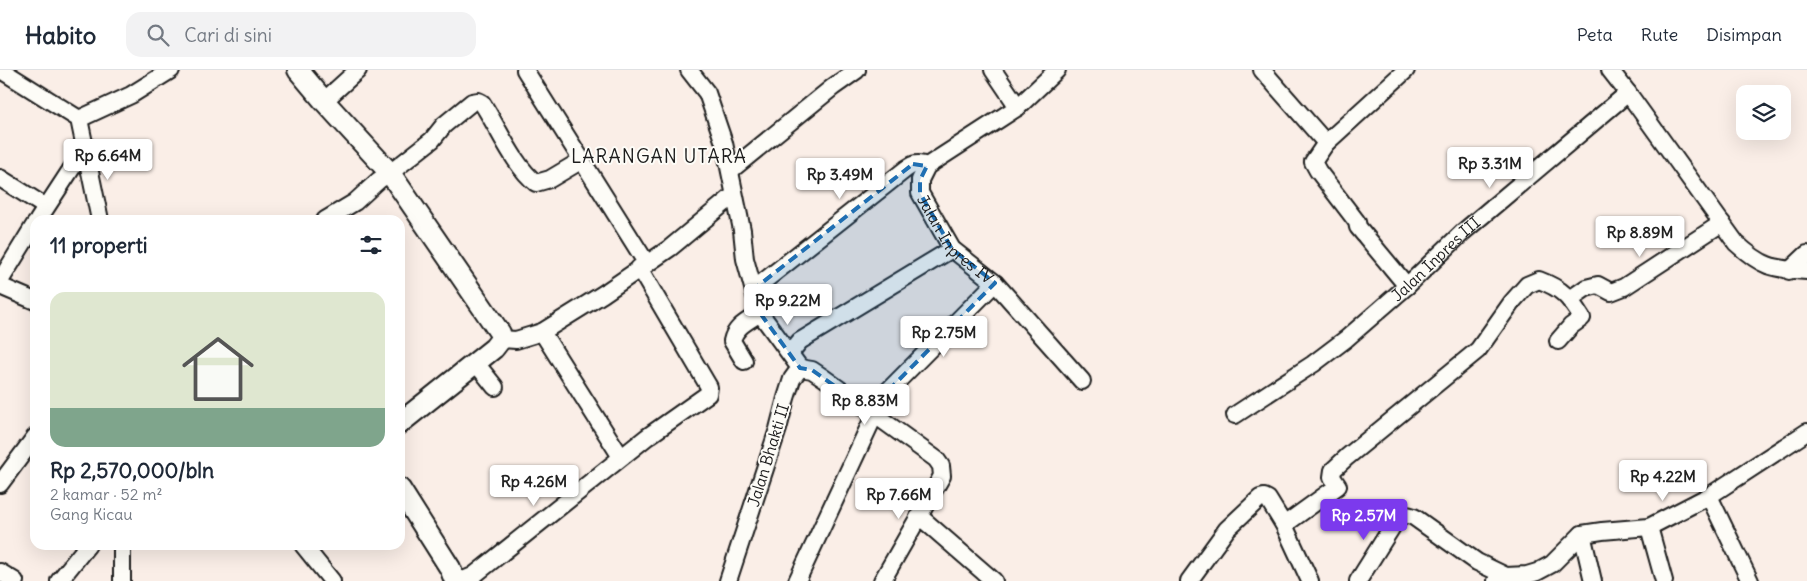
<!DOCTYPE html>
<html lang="id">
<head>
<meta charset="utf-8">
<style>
	:root { --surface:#fff; --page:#f2f2f3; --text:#1f2937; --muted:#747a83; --line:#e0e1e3; --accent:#7c3aed }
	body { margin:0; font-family:Delius,sans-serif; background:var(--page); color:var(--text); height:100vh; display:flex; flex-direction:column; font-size:19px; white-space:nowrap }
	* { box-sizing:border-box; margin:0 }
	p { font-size:16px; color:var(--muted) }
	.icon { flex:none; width:28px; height:28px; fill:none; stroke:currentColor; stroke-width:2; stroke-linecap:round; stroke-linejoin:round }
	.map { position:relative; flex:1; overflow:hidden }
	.panel { position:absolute; left:30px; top:145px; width:375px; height:335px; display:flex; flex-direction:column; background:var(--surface); border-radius:15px; box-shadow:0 5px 20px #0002 }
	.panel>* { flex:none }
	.controls { position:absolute; left:1736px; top:15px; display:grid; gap:10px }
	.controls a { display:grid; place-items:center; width:55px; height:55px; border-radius:10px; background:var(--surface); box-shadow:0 5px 20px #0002; font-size:25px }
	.price { position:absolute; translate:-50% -42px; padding:0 11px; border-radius:5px; background:#fff; color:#222; font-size:16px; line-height:32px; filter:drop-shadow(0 1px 2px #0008) }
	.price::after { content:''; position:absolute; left:50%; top:30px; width:15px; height:11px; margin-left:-8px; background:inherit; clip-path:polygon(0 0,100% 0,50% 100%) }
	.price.selected { background:var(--accent); color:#fff }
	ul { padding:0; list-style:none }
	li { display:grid; align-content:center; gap:10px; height:265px; padding:0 20px }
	li span { display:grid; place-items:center; height:155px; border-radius:15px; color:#555 }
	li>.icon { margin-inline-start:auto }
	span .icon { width:90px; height:90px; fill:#fffc; stroke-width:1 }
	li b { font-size:21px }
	h2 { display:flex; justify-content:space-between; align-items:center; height:60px; padding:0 20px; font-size:21px }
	header { display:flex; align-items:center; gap:30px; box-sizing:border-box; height:70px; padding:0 25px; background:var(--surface); border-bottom:1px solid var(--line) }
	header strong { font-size:24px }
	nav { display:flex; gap:28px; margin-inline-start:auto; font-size:18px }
	.search { width:350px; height:45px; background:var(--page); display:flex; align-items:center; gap:12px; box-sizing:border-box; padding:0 18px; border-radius:15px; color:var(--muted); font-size:19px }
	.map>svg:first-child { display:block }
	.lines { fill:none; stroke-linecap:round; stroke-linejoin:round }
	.minor-casing { stroke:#1c1c1c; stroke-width:20 }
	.tertiary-casing { stroke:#1c1c1c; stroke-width:24 }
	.minor { stroke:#fdfcf7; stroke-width:16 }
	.tertiary { stroke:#fdfcf7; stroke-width:20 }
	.marked { fill:#1f6fb2; fill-opacity:0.2; stroke:#1f6fb2; stroke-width:4; stroke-dasharray:10 6; stroke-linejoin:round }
	.labels { text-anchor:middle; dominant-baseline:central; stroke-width:4; stroke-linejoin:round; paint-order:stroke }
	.street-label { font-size:16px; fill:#1c1c1c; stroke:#fdfcf7 }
	.quarter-label { font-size:19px; letter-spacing:1px; fill:#1c1c1c; stroke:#fdfcf7 }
</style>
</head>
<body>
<header>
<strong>Habito</strong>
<div class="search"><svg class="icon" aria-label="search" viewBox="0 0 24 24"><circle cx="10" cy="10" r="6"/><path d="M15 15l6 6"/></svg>Cari di sini</div>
<nav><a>Peta</a><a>Rute</a><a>Disimpan</a></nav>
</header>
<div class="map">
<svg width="1807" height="511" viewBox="0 0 1807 511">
	<rect width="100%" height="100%" fill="#faeee7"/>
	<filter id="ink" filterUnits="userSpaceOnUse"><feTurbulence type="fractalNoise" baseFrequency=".02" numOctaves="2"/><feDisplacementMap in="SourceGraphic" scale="10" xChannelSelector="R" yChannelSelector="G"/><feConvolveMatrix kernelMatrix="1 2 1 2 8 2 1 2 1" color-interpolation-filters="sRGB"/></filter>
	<g filter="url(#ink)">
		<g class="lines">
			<defs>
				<g id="minor">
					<path d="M 1,0 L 79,49 L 100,150"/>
					<path d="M 525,0 L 647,194"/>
					<path d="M 689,0 L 707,23 L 724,73 L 742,160 L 745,189 L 760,243 L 800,298 L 792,309 L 786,328 L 778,359 L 728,511"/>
					<path d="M 993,0 L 1018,37"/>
					<path id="s1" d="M 1057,0 L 1018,37 L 927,96 L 920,110 L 920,123 L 952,179 L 995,213 L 1082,311"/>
					<path d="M 1262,0 L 1326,73"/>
					<path d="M 1406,0 L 1326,73 L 1313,92 L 1318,101 L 1357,152 L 1358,157 L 1407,216"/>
					<path d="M 1610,0 L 1628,23 L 1736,173 C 1762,197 1772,199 1807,201"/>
					<path d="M 324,31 L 358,0"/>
					<path d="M 79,49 L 131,25 L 171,0"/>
					<path d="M 731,100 L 833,17 L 857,0"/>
					<path d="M 0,108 L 46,137"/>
					<path d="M 38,150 L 85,78"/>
					<path d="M 325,150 L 355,132 L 379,110 L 390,103 L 432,70 L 444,55 L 472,32 L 478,31 L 482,33 C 498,57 514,96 536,113 L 550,109 L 582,90"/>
					<path d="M 1789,201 L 1807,184"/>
					<path d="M 0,211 L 35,154"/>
					<path d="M 0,216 L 35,231"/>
					<path d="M 754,219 L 906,99 C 913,94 918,92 927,96"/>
					<path d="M 1570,229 L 1586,218 L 1598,215 L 1611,222 L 1624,217 L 1722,153"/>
					<path d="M 542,262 L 621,387"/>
					<path d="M 501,269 L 516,270 L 542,262 L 603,224 L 670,178 L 734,125"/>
					<path d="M 790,283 L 800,271 L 952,179"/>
					<path d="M 744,291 L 732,271 C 735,256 749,251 760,243"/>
					<path d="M 475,292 L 495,317"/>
					<path d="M 800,298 L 812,300 L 824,308 L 936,389 L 941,396 L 942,406 L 882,511"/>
					<path d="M 869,340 L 995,213"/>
					<path id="s2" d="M 1235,345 L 1313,294 L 1346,269 L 1407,216 L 1463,162 L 1628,23"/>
					<path d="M 0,414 L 35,367"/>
					<path d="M 1709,426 L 1750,511"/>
					<path d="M 919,446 L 994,511"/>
					<path d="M 1284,455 L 1338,416 L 1332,407 L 1333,400 L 1347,387 L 1478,280 L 1512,232 L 1527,215 L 1539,210 C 1563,219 1569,227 1582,248 L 1571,256 L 1558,271"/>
					<path d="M 1649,457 L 1664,511"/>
					<path d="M 1582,464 L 1593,511"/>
					<path d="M 303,475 L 332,511"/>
					<path d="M 0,502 L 15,511"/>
					<path d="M 59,511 L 88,475"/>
					<path d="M 122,511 L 122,475"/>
					<path d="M 461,511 L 473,506 L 647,367 L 708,324 L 709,317 L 639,198"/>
					<path d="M 797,511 L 875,344"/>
					<path d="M 1189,511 L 1227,459 L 1260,428 L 1264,427 L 1268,429 L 1284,455 L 1310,511"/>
					<path d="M 1358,511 L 1397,449 C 1403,444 1407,444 1414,447 L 1477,492 L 1506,506"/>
					<path d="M 1496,511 L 1506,506 L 1527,505 L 1537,502 L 1552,494 L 1582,464 L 1602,461 L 1649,457 L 1709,426 L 1807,362"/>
				</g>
				<path id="tertiary" d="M 298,0 L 324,31 L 390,103 L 500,263 L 501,269 L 494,278 L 400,353
					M 400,419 L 450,498 L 455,511"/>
			</defs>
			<!-- minor casing -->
			<use href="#minor" class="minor-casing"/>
			<!-- tertiary casing -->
			<use href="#tertiary" class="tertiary-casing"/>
			<!-- minor -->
			<use href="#minor" class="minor"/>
			<!-- tertiary -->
			<use href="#tertiary" class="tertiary"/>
		</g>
	</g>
	<!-- marked area -->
	<path class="marked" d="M 913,94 L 927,96 L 920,110 L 920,123 L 952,179 L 995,213 L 869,340 L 812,300 L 800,298 L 760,243 L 754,219 Z"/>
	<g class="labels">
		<!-- street labels -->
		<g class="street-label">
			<text stroke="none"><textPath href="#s1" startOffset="250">Jalan Inpres IV</textPath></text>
			<text stroke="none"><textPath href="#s2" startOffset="255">Jalan Inpres III</textPath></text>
			<text transform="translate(768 385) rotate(-73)">Jalan Bhakti II</text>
		</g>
		<!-- quarter labels -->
		<g class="quarter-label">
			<text x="659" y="86">LARANGAN UTARA</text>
		</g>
	</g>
</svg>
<div class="controls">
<a><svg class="icon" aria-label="layers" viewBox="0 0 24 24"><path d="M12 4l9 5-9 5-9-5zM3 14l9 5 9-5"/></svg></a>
</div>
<b class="price" style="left:108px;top:111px">Rp 6.64M</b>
<b class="price" style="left:1490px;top:119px">Rp 3.31M</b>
<b class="price" style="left:840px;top:130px">Rp 3.49M</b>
<b class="price" style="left:1640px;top:188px">Rp 8.89M</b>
<b class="price" style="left:788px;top:256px">Rp 9.22M</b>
<b class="price" style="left:944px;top:288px">Rp 2.75M</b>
<b class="price" style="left:865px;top:356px">Rp 8.83M</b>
<b class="price" style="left:1663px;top:432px">Rp 4.22M</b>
<b class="price" style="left:534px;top:437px">Rp 4.26M</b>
<b class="price" style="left:899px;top:450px">Rp 7.66M</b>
<b class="price selected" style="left:1364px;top:471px">Rp 2.57M</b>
<section class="panel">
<h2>11 properti<svg class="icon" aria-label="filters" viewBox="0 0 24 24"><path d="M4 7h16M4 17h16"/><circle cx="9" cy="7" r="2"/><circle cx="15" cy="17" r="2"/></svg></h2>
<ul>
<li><span style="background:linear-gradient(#dfe7d0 75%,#7fa58c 0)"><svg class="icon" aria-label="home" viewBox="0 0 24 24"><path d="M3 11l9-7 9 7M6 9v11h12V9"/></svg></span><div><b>Rp 2,570,000/bln</b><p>2 kamar · 52 m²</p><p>Gang Kicau</p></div></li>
</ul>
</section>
</div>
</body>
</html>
